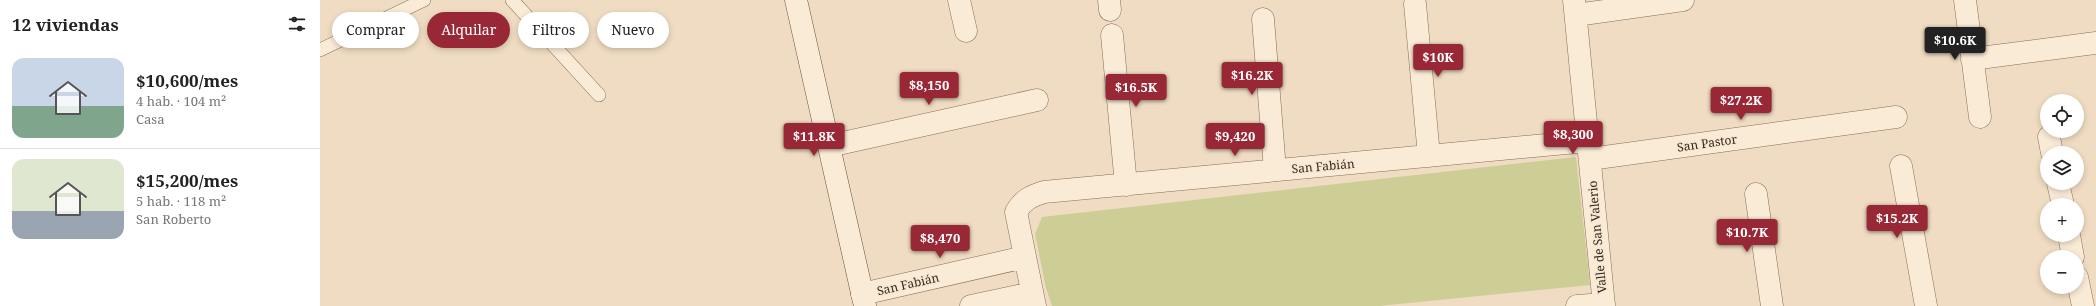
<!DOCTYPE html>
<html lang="es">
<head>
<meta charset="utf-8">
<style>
	:root { --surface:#fff; --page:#f2f2f2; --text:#222; --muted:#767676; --line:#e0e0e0; --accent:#992836 }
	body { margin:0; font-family:"Noto Serif",serif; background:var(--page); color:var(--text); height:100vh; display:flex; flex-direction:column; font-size:15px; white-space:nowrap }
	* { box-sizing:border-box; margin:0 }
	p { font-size:13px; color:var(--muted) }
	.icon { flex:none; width:22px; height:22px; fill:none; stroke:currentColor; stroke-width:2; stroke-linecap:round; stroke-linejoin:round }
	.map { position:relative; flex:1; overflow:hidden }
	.panel { display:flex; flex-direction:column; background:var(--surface); width:320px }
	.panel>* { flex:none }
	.banner { position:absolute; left:12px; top:12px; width:380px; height:36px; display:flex; gap:8px }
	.controls { position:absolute; left:1720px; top:94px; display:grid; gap:8px }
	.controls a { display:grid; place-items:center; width:44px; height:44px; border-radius:50%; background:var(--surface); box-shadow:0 2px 6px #0003; font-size:20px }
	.price { position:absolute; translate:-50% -34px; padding:0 9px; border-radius:4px; background:var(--accent); color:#fff; font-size:13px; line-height:26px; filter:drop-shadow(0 1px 2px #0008) }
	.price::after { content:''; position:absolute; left:50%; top:24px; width:12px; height:9px; margin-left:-6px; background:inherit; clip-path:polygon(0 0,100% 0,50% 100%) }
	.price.selected { background:#222; color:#fff }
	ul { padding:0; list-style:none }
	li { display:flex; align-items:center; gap:12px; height:100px; padding:0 12px }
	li+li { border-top:1px solid var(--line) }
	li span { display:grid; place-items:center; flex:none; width:112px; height:80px; border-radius:12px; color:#555 }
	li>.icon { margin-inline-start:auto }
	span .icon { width:48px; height:48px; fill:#fffc; stroke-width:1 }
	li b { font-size:17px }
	h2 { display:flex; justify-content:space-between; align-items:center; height:48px; padding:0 12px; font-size:17px }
	.tag { padding:0 14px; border-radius:18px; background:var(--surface); box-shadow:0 2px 6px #0003; font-size:14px; line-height:36px }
	.tag.selected { background:var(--accent); color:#fff }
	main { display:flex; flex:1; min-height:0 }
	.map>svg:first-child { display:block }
	.green { fill:#cdcd96 }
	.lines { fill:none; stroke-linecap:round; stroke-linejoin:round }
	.lane-casing { stroke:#896d59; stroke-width:14 }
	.street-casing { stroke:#896d59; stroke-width:23 }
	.secondary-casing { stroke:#6b4e3c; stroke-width:23 }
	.lane { stroke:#f9ebd6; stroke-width:13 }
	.street { stroke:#f9ebd6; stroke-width:22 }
	.secondary { stroke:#f9ebd6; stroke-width:22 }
	.labels { text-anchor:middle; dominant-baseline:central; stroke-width:3; stroke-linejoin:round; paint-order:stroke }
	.street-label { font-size:12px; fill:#39271d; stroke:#f6e7d2 }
</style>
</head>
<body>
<main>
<section class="panel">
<h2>12 viviendas<svg class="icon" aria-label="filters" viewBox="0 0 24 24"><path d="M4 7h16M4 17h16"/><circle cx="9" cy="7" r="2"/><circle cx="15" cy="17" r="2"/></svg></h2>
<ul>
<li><span style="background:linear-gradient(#c9d6e8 60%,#7fa58c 0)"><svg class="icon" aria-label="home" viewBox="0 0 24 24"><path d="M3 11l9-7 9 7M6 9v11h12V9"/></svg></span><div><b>$10,600/mes</b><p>4 hab. · 104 m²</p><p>Casa</p></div></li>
<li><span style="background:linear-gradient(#dfe7d0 65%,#9aa5b1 0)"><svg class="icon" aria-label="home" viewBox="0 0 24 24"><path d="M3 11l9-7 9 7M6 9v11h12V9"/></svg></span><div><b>$15,200/mes</b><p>5 hab. · 118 m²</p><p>San Roberto</p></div></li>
</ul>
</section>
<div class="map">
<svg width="1776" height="306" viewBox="0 0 1776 306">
	<rect width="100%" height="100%" fill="#efdcc2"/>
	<!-- green -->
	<path class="green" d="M 1256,157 L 1270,285 L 1059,306 L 732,306 L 726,288 L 715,234 L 722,217 Z"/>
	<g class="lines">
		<defs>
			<path id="lane" d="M 192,0 L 279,95
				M 0,50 L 104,0"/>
			<path id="street" d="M 639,0 L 646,31
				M 789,0 L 790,10
				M 1254,0 L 1284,306
				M 1645,0 L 1660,117
				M 1095,4 L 1109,156
				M 1256,15 L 1363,0
				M 943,19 L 955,170
				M 792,35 L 806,185
				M 1652,59 L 1776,43
				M 1729,137 L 1732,153
				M 509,146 L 717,100
				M 1270,159 L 1576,117
				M 1581,166 L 1606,306
				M 1738,183 L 1743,205
				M 1436,194 L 1452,306
				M 1749,235 L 1753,257
				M 1757,277 L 1763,306
				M 542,294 L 705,257
				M 651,306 L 712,293
				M 715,306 L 696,212 C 703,200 711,196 724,192 L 1268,141
				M 1257,306 L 1284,304"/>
			<path id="secondary" d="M 476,0 L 545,306"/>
		</defs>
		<!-- lane casing -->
		<use href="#lane" class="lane-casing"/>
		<!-- street casing -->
		<use href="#street" class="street-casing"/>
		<!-- secondary casing -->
		<use href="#secondary" class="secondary-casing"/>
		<!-- lane -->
		<use href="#lane" class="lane"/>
		<!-- street -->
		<use href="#street" class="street"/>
		<!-- secondary -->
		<use href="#secondary" class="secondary"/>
	</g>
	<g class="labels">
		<!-- street labels -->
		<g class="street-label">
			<text transform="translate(1387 143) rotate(-8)">San Pastor</text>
			<text transform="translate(1003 166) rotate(-5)">San Fabián</text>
			<text transform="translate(1277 237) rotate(-95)">Valle de San Valerio</text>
			<text transform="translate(588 284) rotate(-13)">San Fabián</text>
		</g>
	</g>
</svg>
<div class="controls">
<a><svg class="icon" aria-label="locate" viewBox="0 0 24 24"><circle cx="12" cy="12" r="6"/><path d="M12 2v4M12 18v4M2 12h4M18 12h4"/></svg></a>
<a><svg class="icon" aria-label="layers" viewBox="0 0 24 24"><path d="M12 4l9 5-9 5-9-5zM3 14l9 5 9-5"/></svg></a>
<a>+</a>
<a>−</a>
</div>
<b class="price selected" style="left:1635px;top:61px">$10.6K</b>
<b class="price" style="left:1118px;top:78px">$10K</b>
<b class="price" style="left:932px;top:96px">$16.2K</b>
<b class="price" style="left:609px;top:106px">$8,150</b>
<b class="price" style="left:816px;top:108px">$16.5K</b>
<b class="price" style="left:1421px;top:121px">$27.2K</b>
<b class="price" style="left:1253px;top:155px">$8,300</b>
<b class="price" style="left:494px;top:157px">$11.8K</b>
<b class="price" style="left:915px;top:157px">$9,420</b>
<b class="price" style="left:1577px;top:239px">$15.2K</b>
<b class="price" style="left:1427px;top:253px">$10.7K</b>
<b class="price" style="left:620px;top:259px">$8,470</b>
<div class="banner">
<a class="tag">Comprar</a>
<a class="tag selected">Alquilar</a>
<a class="tag">Filtros</a>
<a class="tag">Nuevo</a>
</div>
</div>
</main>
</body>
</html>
